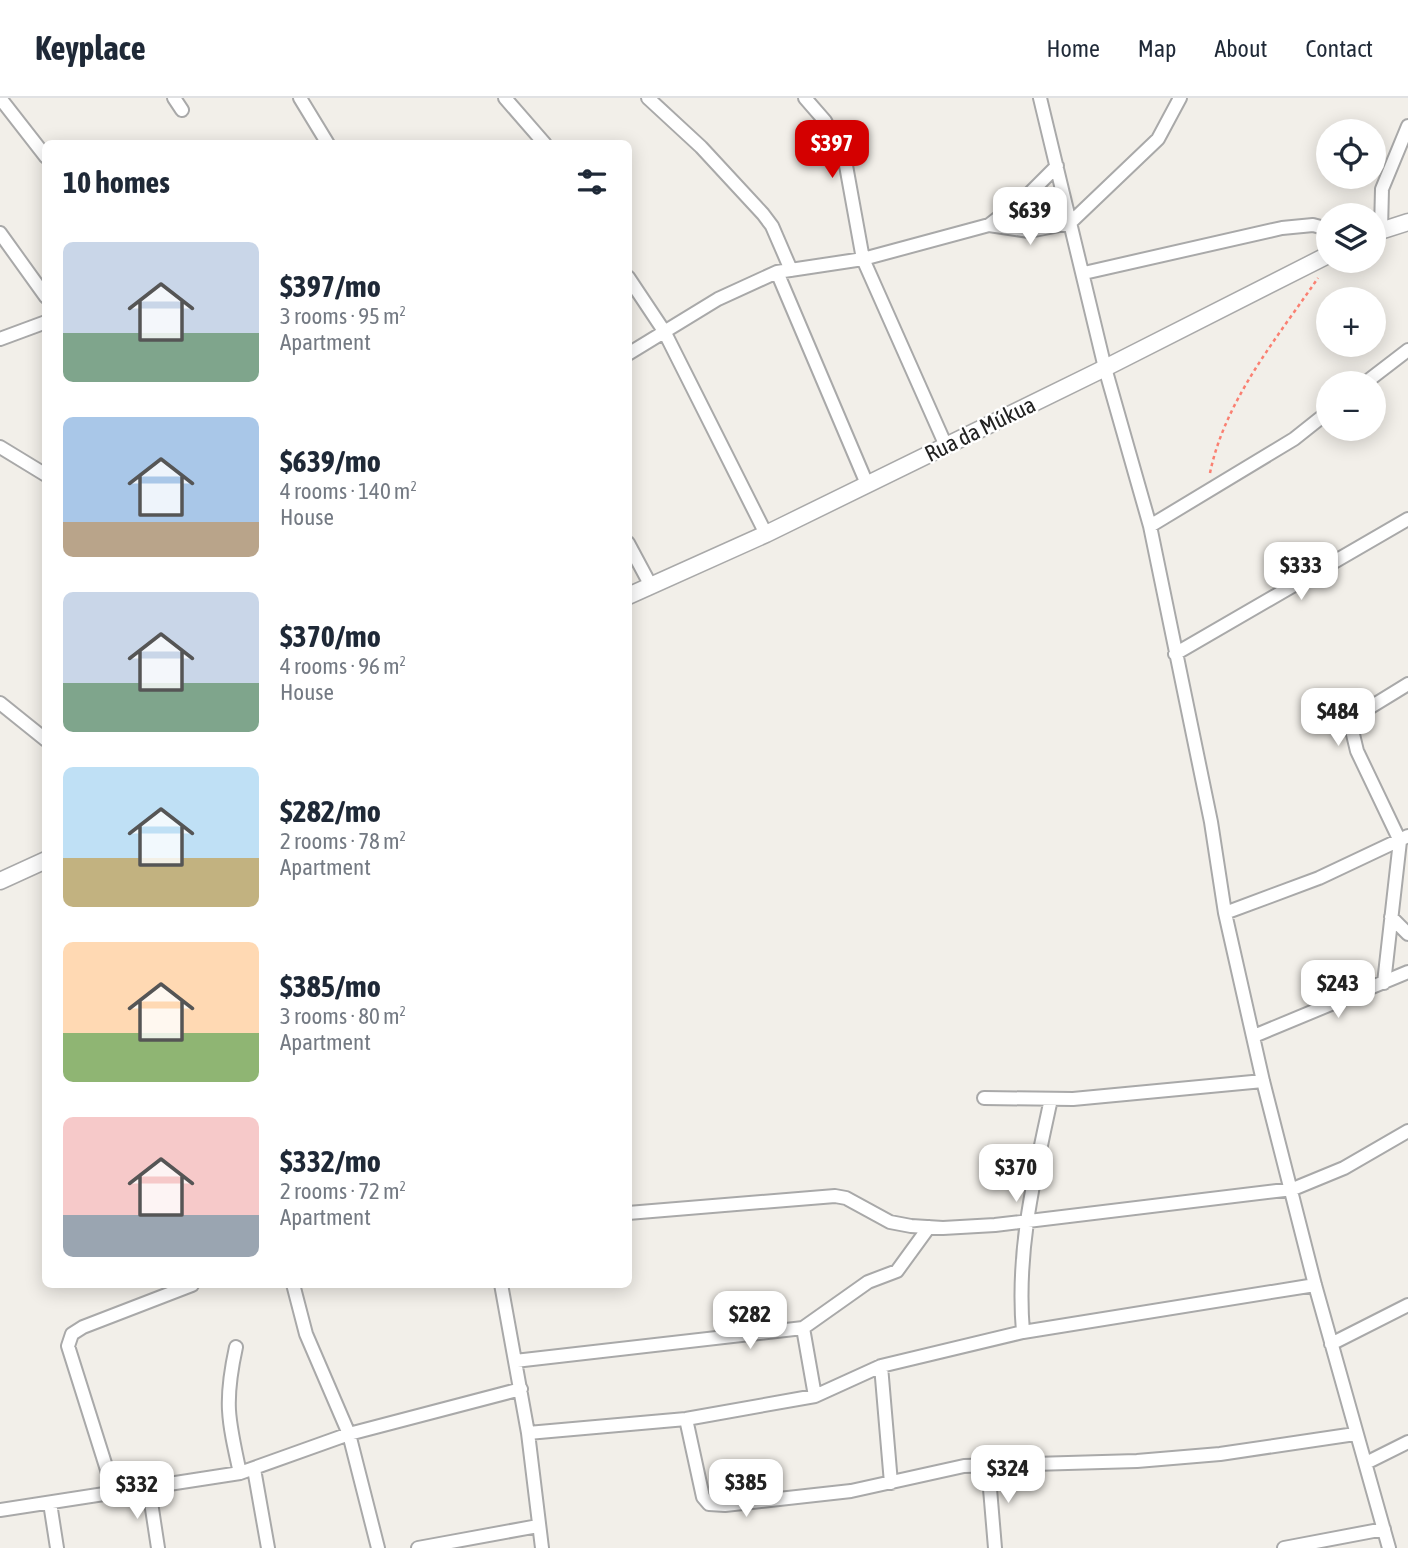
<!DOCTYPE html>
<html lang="en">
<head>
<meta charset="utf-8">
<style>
	:root { --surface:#fff; --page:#f6f6f7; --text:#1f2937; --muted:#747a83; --line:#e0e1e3; --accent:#d40000 }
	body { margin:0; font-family:"Asap Condensed",sans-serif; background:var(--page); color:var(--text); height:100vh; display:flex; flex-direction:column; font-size:26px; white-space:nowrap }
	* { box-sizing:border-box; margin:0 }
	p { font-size:23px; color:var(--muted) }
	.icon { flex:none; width:38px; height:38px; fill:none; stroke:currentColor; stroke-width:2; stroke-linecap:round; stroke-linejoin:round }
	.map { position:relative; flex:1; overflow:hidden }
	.sheet { position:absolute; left:42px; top:42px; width:590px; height:1148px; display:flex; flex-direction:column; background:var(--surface); border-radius:10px; box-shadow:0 4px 18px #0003 }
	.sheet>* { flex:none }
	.fabs { position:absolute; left:1316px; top:21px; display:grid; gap:14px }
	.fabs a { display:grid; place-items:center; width:70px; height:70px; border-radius:50%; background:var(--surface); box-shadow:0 4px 18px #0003; font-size:35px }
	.price { position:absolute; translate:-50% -60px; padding:0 16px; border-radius:14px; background:#fff; color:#222; font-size:23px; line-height:46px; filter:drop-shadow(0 2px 4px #0008) }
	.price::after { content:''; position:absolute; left:50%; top:42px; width:21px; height:16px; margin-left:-10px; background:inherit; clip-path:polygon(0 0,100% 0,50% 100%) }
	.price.on { background:var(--accent); color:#fff }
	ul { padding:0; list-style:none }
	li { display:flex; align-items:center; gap:21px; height:175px; padding:0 21px }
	li span { display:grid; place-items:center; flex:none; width:196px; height:140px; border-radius:10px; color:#555 }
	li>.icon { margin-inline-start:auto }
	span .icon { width:84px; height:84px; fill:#fffc; stroke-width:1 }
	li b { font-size:30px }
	h2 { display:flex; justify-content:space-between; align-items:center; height:84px; padding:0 21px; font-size:30px }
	header { display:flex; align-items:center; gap:42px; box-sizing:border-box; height:98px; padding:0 35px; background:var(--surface); border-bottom:2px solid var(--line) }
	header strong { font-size:33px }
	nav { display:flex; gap:38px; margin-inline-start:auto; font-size:24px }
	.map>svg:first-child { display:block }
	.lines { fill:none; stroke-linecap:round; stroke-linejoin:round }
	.minor-casing { stroke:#a9a9a9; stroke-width:16 }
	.tertiary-casing { stroke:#a9a9a9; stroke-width:19 }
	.path { stroke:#fa8072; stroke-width:2.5; stroke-dasharray:3.5 3.5; stroke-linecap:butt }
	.minor { stroke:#fff; stroke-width:12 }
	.tertiary { stroke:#fff; stroke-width:16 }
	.labels { text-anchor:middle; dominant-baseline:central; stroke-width:5; stroke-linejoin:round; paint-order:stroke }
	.street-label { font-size:23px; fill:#222; stroke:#fff }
</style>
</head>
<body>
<header>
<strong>Keyplace</strong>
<nav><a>Home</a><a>Map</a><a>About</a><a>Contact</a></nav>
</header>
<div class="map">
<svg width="1408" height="1450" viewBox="0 0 1408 1450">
	<rect width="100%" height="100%" fill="#f2efe9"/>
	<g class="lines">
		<defs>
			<path id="minor" d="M 0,0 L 46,59
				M 174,0 L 182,12
				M 300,0 L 328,46
				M 505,0 L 545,46
				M 648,0 L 701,49 L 763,116 L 772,128 L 791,172
				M 805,0 L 825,23 L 845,62 L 863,161 L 946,348
				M 1040,0 L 1105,270 L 1150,428 L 1211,724 L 1225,815 L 1263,983 L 1315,1187 L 1389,1450
				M 989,127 L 1028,97 L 1057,68
				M 1381,132 L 1382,91 L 1408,28
				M 0,135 L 46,199
				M 777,174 L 867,386
				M 1084,175 L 1282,130 L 1313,127 L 1328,131
				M 628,179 L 664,233 L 766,436
				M 0,241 L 46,224
				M 628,256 L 718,201 L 777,174 L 863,161 L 989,127 L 1029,133 L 1070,125 L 1158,41 L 1180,0
				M 1365,285 L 1408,252
				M 0,349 L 46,377
				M 1150,428 L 1294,341 L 1328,314
				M 628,445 L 651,488
				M 1175,556 L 1408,421
				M 0,605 L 46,642
				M 1225,815 L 1319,780 L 1408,738
				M 1391,819 L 1408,836
				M 1384,885 L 1400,743 L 1357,653 L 1351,628 L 1369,610 L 1408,586
				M 1254,938 L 1408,874
				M 984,1000 L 1073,1001 L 1263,983
				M 628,1115 L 835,1098 L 846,1100 L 890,1124 L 911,1128 L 943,1130 L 995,1127 L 1293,1091 L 1344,1070 L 1408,1033
				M 293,1186 L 306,1236 L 349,1336 L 378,1450
				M 501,1186 L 528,1335 L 542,1450
				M 803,1230 L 815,1298
				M 1023,1234 C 1016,1154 1034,1079 1051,1001
				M 1331,1246 L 1408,1207
				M 236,1249 C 224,1304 228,1321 240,1375
				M 515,1263 L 803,1230 L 868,1184 L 897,1173 L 929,1129
				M 881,1268 L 891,1385
				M 686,1321 L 703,1399 L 709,1406 L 725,1407 L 851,1393 L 964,1368 L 1137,1363 L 1220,1356 L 1355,1336
				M 528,1335 L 686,1321 L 815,1298 L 881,1268 L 1023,1234 L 1315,1187
				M 1366,1365 L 1408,1344
				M 988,1367 L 995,1450
				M 254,1371 L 268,1450
				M 149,1391 L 158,1450
				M 114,1394 L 68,1248 L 72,1236 L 83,1229 L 192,1187
				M 50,1405 L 57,1450
				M 0,1412 L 240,1375 L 349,1336 L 521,1291
				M 418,1450 L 538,1428
				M 1284,1450 L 1384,1431"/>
			<path id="tertiary" d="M 1374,135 L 1408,124
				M 628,498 L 766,436 L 1105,270 L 1328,157
				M 0,783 L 46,762"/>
		</defs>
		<!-- minor casing -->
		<use href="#minor" class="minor-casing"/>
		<!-- tertiary casing -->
		<use href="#tertiary" class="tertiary-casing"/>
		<!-- path -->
		<path class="path" d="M 1210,375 C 1225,302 1277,240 1318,180"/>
		<!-- minor -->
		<use href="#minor" class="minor"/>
		<!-- tertiary -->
		<use href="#tertiary" class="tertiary"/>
	</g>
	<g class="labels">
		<!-- street labels -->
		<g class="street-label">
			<text transform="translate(980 331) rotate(-26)">Rua da Múkua</text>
		</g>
	</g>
</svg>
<div class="fabs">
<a><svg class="icon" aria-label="locate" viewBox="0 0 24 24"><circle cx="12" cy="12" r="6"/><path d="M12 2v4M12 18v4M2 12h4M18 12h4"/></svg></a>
<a><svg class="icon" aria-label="layers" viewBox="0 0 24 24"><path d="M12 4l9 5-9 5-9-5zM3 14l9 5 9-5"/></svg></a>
<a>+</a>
<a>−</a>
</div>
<b class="price on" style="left:832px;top:82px">$397</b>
<b class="price" style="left:1030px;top:149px">$639</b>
<b class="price" style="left:1301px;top:504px">$333</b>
<b class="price" style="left:1338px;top:650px">$484</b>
<b class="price" style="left:1338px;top:922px">$243</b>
<b class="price" style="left:1016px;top:1106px">$370</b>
<b class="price" style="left:750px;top:1253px">$282</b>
<b class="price" style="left:1008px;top:1407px">$324</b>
<b class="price" style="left:746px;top:1421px">$385</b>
<b class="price" style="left:137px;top:1423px">$332</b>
<section class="sheet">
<h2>10 homes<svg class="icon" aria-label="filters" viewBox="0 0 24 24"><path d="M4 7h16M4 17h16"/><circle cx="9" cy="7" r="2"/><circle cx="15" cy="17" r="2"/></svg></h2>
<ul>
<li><span style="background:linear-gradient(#c9d6e8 65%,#7fa58c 0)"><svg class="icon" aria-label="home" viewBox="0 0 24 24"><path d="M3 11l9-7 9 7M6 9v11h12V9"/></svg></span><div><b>$397/mo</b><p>3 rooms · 95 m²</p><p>Apartment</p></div></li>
<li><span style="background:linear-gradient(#a9c7e8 75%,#b9a48a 0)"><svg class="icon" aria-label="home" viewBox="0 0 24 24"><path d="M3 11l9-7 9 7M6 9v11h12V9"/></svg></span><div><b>$639/mo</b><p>4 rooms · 140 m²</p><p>House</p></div></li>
<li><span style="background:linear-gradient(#c9d6e8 65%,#7fa58c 0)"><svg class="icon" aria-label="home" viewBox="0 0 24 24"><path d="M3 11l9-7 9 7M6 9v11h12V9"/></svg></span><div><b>$370/mo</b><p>4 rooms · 96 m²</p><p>House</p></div></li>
<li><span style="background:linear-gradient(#bfe0f5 65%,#c2b280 0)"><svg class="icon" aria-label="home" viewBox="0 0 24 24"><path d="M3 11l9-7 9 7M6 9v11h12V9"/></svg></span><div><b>$282/mo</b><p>2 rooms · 78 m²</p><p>Apartment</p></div></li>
<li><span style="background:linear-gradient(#ffd9b3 65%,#8fb573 0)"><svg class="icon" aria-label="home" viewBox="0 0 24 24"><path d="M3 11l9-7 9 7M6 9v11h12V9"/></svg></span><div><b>$385/mo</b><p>3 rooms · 80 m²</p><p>Apartment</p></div></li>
<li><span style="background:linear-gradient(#f6c9c9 70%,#9aa5b1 0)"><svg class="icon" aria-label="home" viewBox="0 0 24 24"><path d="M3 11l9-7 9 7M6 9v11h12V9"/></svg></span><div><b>$332/mo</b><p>2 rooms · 72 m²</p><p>Apartment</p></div></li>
</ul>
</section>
</div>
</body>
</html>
